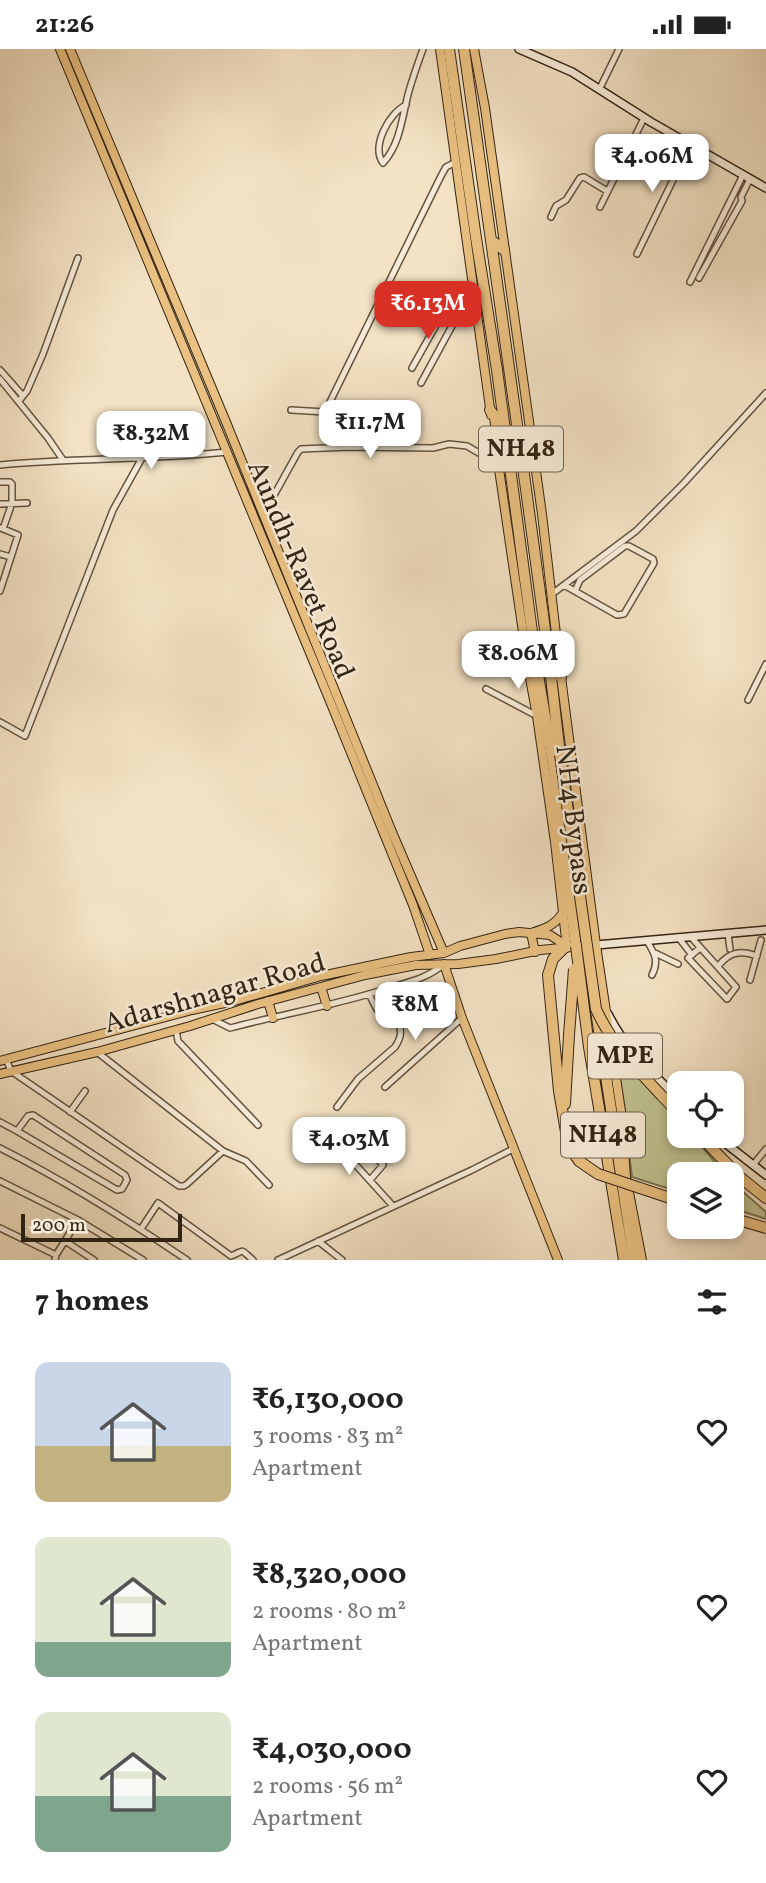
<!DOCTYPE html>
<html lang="en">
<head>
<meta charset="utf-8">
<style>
	:root { --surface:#fff; --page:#f6f6f6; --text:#222; --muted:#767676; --accent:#d93025 }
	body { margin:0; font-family:Vollkorn,serif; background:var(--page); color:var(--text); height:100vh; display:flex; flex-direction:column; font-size:26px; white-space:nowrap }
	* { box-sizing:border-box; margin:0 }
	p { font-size:23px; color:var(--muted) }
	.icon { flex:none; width:38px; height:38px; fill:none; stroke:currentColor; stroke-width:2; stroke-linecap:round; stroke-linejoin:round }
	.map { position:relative; height:1211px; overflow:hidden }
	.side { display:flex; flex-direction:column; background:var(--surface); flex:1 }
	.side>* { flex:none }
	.fabs { position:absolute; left:667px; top:1022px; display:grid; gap:14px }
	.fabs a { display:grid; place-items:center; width:77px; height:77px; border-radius:14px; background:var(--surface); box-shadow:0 4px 10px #0003; font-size:35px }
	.scale { position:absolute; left:21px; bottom:18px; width:161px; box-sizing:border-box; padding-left:7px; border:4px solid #332414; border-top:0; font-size:19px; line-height:24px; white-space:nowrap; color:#332414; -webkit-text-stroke:5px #f7ecd9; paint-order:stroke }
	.price { position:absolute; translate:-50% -60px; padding:0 16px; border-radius:14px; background:#fff; color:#222; font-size:23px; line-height:46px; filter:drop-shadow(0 2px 4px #0008) }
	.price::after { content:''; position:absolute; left:50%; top:42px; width:21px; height:16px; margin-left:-10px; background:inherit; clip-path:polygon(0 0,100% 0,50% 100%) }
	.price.current { background:var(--accent); color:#fff }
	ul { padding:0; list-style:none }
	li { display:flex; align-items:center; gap:21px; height:175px; padding:0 35px }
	li span { display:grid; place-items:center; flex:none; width:196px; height:140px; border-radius:14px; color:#555 }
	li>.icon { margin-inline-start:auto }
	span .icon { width:84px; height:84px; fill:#fffc; stroke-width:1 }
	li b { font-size:30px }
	h2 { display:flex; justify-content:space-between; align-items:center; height:84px; padding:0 35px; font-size:30px }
	.status { display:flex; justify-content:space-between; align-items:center; height:49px; padding:0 35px; background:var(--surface); direction:ltr }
	.status svg { height:19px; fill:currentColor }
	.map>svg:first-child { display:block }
	.green { fill:#c0c291; stroke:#7a7352; stroke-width:2 }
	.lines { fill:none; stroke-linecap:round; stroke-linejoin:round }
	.street-casing { stroke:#635440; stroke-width:8 }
	.secondary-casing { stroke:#332414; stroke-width:10 }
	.primary-casing { stroke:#332414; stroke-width:10 }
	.highway-casing { stroke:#332414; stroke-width:12 }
	.street { stroke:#f7ecd9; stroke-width:5 }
	.secondary { stroke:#f7ecd9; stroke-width:7 }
	.primary { stroke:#eac182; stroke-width:8 }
	.highway { stroke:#eac182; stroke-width:10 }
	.highway-bridge-casing { stroke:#332414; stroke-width:12; stroke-linecap:butt }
	.highway-bridge { stroke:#eac182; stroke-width:10 }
	.labels { text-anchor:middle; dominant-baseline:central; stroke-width:5; stroke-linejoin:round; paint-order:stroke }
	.shield { fill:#f7ecd9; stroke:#6e604f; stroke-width:2 }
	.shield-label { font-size:26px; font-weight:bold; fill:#332414 }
	.street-label { font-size:28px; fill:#332414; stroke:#f7ecd9 }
</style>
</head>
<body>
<div class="status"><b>21:26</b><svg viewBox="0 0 49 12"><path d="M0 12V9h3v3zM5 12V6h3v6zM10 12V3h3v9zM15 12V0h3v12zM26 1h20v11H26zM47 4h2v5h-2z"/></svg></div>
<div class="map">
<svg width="766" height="1211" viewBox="0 0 766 1211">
	<rect width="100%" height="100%" fill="#f3e2c4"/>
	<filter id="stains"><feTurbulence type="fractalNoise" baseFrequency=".00286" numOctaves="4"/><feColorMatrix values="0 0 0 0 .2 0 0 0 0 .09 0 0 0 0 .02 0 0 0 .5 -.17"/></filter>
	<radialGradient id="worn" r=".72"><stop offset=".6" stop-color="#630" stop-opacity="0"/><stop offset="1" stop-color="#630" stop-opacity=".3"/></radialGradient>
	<!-- green -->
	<path class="green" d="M 617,1006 L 679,1071 L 679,1087 L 693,1087 L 725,1125 L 679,1125 L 679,1143 L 632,1128 Z
		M 732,1133 L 766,1163 L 766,1170 L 732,1159 Z"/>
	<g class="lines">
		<defs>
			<path id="street" d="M 600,39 L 619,0
				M 406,56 C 389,64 371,97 383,114 C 401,94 402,67 409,42 C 413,28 418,14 423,0
				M 600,158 L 644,69
				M 551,168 L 556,157 L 566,151 L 580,129 L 584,128 L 607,142
				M 637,205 L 690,96
				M 699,229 L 742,152 L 741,148 L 750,130
				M 690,233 L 743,126
				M 412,319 L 445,260 L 459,264 L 476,265
				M 0,321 L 23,347
				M 0,330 L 48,389 L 63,411
				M 421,334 L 459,264
				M 19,352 L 27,342 L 43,305 L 78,209
				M 291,361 L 325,363 L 441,127 L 446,118 L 456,113
				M 0,416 C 75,409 151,411 227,403
				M 0,433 L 10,433 L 12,435 L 12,454 L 3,480
				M 0,455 L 27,454
				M 263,466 L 298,403 L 301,400 L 349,398 L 433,399 L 449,395 L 467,397 L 484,407 L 497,408
				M 1,479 L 18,486 L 11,508
				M 0,505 L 11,508 L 0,542
				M 564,536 L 617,566 L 624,565 L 654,514 L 653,510 L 629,497 L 625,497 L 580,531 L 575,542
				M 552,545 L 636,482 L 684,434 L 766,344
				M 486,640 L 537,667
				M 748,651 L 766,615
				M 0,673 L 25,687 L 113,461 L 142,409
				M 728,884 L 730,900
				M 690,887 L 736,938 L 727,950 L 688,909 L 700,899
				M 678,888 L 692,906
				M 647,892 C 655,905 659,912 652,926
				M 655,904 L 678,915
				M 719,916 C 730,903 740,901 757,907
				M 750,931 L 761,891
				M 212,970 L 230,979 C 283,965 337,956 389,939 C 409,933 428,929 444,915
				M 176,981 L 178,992 L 258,1076
				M 97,1003 L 223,1102 L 246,1112 L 269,1136
				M 6,1010 L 11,1022 L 179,1137 L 184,1137 L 187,1135 L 223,1102
				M 385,1038 L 462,969
				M 337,1058 L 358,1030 L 395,998 C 401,989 404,978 394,971 C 385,964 391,971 382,966 C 376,962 373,952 369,945
				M 70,1063 L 85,1042
				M 0,1073 L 17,1082 L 28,1067 L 33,1066 L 125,1126 L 127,1131 L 122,1140 L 117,1141 L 17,1082
				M 325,1082 L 393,1157
				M 355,1087 L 383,1116 L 370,1131
				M 0,1099 C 65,1132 126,1170 187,1211
				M 753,1116 L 766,1100
				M 0,1132 L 78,1171 L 143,1211
				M 0,1179 L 56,1206
				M 141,1180 L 158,1154 L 231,1207 C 246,1201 239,1199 253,1211
				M 65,1192 L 94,1211
				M 318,1192 L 342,1211
				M 55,1211 L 56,1206 L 78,1171
				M 278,1211 L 472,1121 L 513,1100"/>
			<path id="secondary" d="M 519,0 L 572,23 L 651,73 L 766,139
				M 596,896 L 766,881
				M 608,965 C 625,1000 653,1024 679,1051
				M 716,1087 L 766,1126"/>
			<path id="primary" d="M 60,0 L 332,657 L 413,856 L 430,906
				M 70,0 L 226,373 L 392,783 L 444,904
				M 440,0 L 491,366
				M 474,0 L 485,59 L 542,465 L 561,628 L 596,896 L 621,1062 L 626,1128 L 642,1211
				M 495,393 L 529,624 L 537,667 L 555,793 L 567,899
				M 535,903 L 531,884 C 544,880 554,877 562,865
				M 444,915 L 462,969 L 558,1211
				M 321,938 L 327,957
				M 268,952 L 273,969
				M 0,1012 L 192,961 L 234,952 L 321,927 L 411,908 L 444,904 L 460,897 L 505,885 L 519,883 L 550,886 L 559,892 L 564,899
				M 0,1025 L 97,1003 L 190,977 L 258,955 L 365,926 L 416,916 L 458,915 L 496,910 L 540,901 L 593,896"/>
			<path id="highway" d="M 449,0 L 476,189 L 497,321 L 537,620 L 552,708 L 576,897
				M 464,0 L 523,418 L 549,610 L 560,706
				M 491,191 L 504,201
				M 490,361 L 495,368 L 499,399 L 510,414
				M 552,613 L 561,628
				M 564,899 L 553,910 L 548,926 L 559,1042 L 567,1089 L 570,1099 L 579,1112 L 598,1125
				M 596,962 L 634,1211
				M 589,998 L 624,1211
				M 662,1047 L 679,1065
				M 565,1055 L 569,986
				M 700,1087 L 741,1129 L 766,1149
				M 640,1139 L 679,1152
				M 732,1169 L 766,1179"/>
		</defs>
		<!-- street casing -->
		<use href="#street" class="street-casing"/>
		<!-- secondary casing -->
		<use href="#secondary" class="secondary-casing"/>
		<!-- primary casing -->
		<use href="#primary" class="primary-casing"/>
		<!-- highway casing -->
		<use href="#highway" class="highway-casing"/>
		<!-- street -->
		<use href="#street" class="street"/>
		<!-- secondary -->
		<use href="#secondary" class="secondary"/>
		<!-- primary -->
		<use href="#primary" class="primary"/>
		<!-- highway -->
		<use href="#highway" class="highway"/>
		<defs>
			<path id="highway-bridge" d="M 560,706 L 596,960 C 611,994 637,1020 662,1047
				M 576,897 L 589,998
				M 569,986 L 574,920
				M 598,1125 L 640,1139"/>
		</defs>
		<!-- highway-bridge casing -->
		<use href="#highway-bridge" class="highway-bridge-casing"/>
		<!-- highway-bridge -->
		<use href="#highway-bridge" class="highway-bridge"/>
	</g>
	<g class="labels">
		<!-- shield labels -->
		<g class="shield">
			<rect x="479" y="377.5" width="84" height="45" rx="5"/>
			<rect x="588" y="984.5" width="74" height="45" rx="5"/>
			<rect x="561" y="1063.5" width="84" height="45" rx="5"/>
		</g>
		<g class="shield-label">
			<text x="521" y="400">NH48</text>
			<text x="625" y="1007">MPE</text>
			<text x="603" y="1086">NH48</text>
		</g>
		<!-- street labels -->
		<g class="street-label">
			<text transform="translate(300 521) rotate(67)">Aundh-Ravet Road</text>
			<text transform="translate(573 771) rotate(83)">NH4 Bypass</text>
			<text transform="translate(215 945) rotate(-16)">Adarshnagar Road</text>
		</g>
	</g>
	<rect width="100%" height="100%" filter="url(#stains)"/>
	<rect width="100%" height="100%" fill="url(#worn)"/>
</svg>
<div class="fabs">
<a><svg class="icon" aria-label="locate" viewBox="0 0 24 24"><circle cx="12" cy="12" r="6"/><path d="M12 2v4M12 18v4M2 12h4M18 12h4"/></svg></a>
<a><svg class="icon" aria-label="layers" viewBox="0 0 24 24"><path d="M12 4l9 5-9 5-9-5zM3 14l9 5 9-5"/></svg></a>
</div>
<div class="scale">200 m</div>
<b class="price" style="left:652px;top:145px">₹4.06M</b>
<b class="price current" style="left:428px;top:292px">₹6.13M</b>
<b class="price" style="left:370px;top:411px">₹11.7M</b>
<b class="price" style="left:151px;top:422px">₹8.32M</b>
<b class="price" style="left:518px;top:642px">₹8.06M</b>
<b class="price" style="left:415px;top:993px">₹8M</b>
<b class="price" style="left:349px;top:1128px">₹4.03M</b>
</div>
<section class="side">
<h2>7 homes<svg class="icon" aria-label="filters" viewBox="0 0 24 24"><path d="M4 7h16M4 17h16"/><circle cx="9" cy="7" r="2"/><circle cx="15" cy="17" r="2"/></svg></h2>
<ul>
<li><span style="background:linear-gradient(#c9d6e8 60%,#c2b280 0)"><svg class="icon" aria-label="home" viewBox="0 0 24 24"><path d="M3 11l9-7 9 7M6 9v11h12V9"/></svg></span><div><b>₹6,130,000</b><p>3 rooms · 83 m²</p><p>Apartment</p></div><svg class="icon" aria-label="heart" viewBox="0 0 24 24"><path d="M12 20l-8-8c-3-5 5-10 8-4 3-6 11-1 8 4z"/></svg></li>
<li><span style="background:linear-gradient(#dfe7d0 75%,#7fa58c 0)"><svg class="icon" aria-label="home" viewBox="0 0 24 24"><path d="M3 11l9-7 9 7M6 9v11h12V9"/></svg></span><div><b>₹8,320,000</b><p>2 rooms · 80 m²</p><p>Apartment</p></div><svg class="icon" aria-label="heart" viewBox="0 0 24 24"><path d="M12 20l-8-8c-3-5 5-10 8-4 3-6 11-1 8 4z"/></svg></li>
<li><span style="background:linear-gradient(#dfe7d0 60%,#7fa58c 0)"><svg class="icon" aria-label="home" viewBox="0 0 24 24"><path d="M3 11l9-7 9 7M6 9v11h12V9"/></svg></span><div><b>₹4,030,000</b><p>2 rooms · 56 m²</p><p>Apartment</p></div><svg class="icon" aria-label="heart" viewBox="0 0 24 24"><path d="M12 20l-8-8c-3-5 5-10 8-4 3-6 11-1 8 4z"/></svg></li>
</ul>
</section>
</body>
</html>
